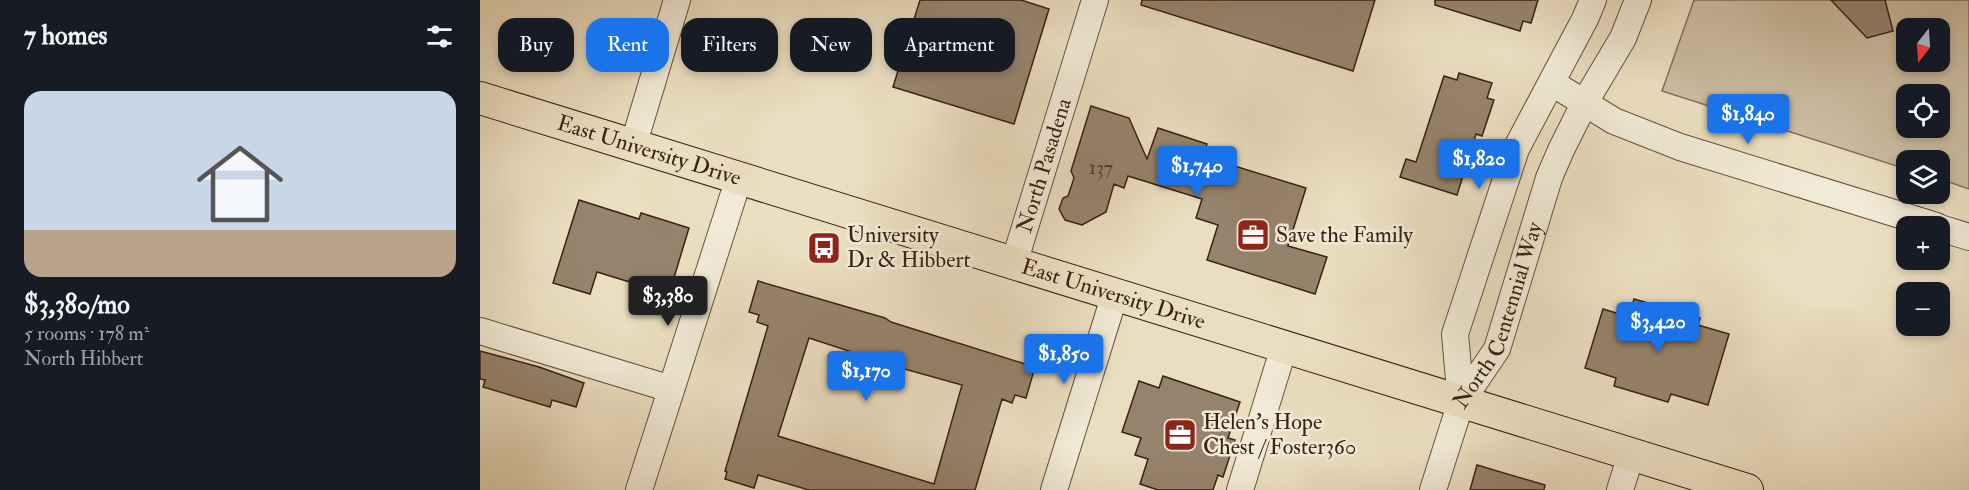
<!DOCTYPE html>
<html lang="en">
<head>
<meta charset="utf-8">
<style>
	:root { --surface:#171b24; --page:#242831; --text:#f1f3f6; --muted:#9ea1a6; --line:#363941; --accent:#1a73e8 }
	body { margin:0; font-family:"IM FELL Double Pica",serif; background:var(--page); color:var(--text); height:100vh; display:flex; flex-direction:column; font-size:22px; white-space:nowrap }
	* { box-sizing:border-box; margin:0 }
	p { font-size:20px; color:var(--muted) }
	.icon { flex:none; width:33px; height:33px; fill:none; stroke:currentColor; stroke-width:2; stroke-linecap:round; stroke-linejoin:round }
	.map { position:relative; flex:1; overflow:hidden }
	.panel { display:flex; flex-direction:column; background:var(--surface); width:480px }
	.panel>* { flex:none }
	.guide { position:absolute; left:18px; top:18px; width:570px; height:54px; display:flex; gap:12px }
	.needle { width:39px; rotate:197deg }
	.buttons { position:absolute; left:1416px; top:18px; display:grid; gap:12px }
	.buttons a { display:grid; place-items:center; width:54px; height:54px; border-radius:12px; background:var(--surface); box-shadow:0 3px 9px #0003; font-size:30px }
	.price { position:absolute; translate:-50% -51px; padding:0 14px; border-radius:6px; background:var(--accent); color:#fff; font-size:20px; line-height:39px; filter:drop-shadow(0 2px 3px #0008) }
	.price::after { content:''; position:absolute; left:50%; top:36px; width:18px; height:14px; margin-left:-9px; background:inherit; clip-path:polygon(0 0,100% 0,50% 100%) }
	.price.current { background:#222; color:#fff }
	ul { padding:0; list-style:none }
	li { display:grid; align-content:center; gap:12px; height:318px; padding:0 24px }
	li+li { border-top:2px solid var(--line) }
	li span { display:grid; place-items:center; height:186px; border-radius:18px; color:#555 }
	li>.icon { margin-inline-start:auto }
	span .icon { width:108px; height:108px; fill:#fffc; stroke-width:1 }
	li b { font-size:26px }
	h2 { display:flex; justify-content:space-between; align-items:center; height:72px; padding:0 24px; font-size:26px }
	.chip { padding:0 21px; border-radius:18px; background:var(--surface); box-shadow:0 3px 9px #0003; font-size:21px; line-height:54px }
	.chip.current { background:var(--accent); color:#fff }
	main { display:flex; flex:1; min-height:0 }
	.map>svg:first-child { display:block }
	.green { fill:#ccbea3; stroke:#83705b; stroke-width:1.5; fill-rule:evenodd }
	.building { fill:#96836d; stroke:#3a2113; stroke-width:1.5; fill-rule:evenodd }
	.lines { fill:none; stroke-linecap:round; stroke-linejoin:round }
	.minor-casing { stroke:#66503e; stroke-width:28 }
	.major-casing { stroke:#3a2113; stroke-width:34 }
	.minor { stroke:#f1ead6; stroke-width:26 }
	.major { stroke:#eadec0; stroke-width:32 }
	.labels { text-anchor:middle; dominant-baseline:central; stroke-width:5; stroke-linejoin:round; paint-order:stroke }
	.number-label { font-size:20px; fill:#513a2a }
	.street-label { font-size:22px; fill:#3a2113; stroke:#f1ead6 }
	.poi-label { font-size:22px; fill:#3a2113; stroke:#f1ead6; text-anchor:start }
</style>
</head>
<body>
<main>
<section class="panel">
<h2>7 homes<svg class="icon" aria-label="filters" viewBox="0 0 24 24"><path d="M4 7h16M4 17h16"/><circle cx="9" cy="7" r="2"/><circle cx="15" cy="17" r="2"/></svg></h2>
<ul>
<li><span style="background:linear-gradient(#c9d6e8 75%,#b9a48a 0)"><svg class="icon" aria-label="home" viewBox="0 0 24 24"><path d="M3 11l9-7 9 7M6 9v11h12V9"/></svg></span><div><b>$3,380/mo</b><p>5 rooms · 178 m²</p><p>North Hibbert</p></div></li>
</ul>
</section>
<div class="map">
<svg width="1489" height="490" viewBox="0 0 1489 490">
	<rect width="100%" height="100%" fill="#eadec0"/>
	<filter id="stains"><feTurbulence type="fractalNoise" baseFrequency=".00333" numOctaves="4"/><feColorMatrix values="0 0 0 0 .2 0 0 0 0 .09 0 0 0 0 .02 0 0 0 .5 -.17"/></filter>
	<radialGradient id="worn" r=".72"><stop offset=".6" stop-color="#630" stop-opacity="0"/><stop offset="1" stop-color="#630" stop-opacity=".3"/></radialGradient>
	<!-- green -->
	<path class="green" d="M 1214,0 L 1489,0 L 1489,189 L 1460,179 L 1460,160 L 1426,160 L 1426,169 L 1182,91 ZM 1426,28 L 1460,28 L 1460,62 L 1426,62 ZM 1426,94 L 1460,94 L 1460,128 L 1426,128 Z"/>
	<!-- building -->
	<path class="building" d="M 440,0 L 541,0 L 569,9 L 534,124 L 413,87 Z
		M 662,0 L 895,0 L 873,71 L 661,5 Z
		M 955,0 L 1058,0 L 1051,23 L 1043,21 L 1040,31 L 955,5 Z
		M 1351,0 L 1405,0 L 1413,31 L 1387,38 Z
		M 979,73 L 1012,83 L 1007,98 L 1014,100 L 1002,136 L 996,134 L 977,195 L 920,177 L 926,159 L 936,162 L 964,76 L 977,80 Z
		M 611,106 L 649,118 L 667,159 L 678,128 L 727,144 L 724,152 L 727,153 L 725,157 L 826,188 L 808,246 L 847,257 L 835,294 L 727,260 L 738,225 L 716,218 L 722,199 L 648,176 L 644,188 L 634,184 L 626,212 L 602,225 L 585,220 L 579,209 L 583,198 L 588,196 L 594,178 L 591,171 Z
		M 99,200 L 159,219 L 161,213 L 209,228 L 189,294 L 117,272 L 110,294 L 73,283 Z
		M 278,281 L 405,318 L 411,322 L 555,367 L 546,398 L 535,395 L 532,403 L 522,399 L 495,490 L 329,490 L 278,475 L 274,488 L 245,479 L 247,472 L 245,471 L 288,326 L 277,322 L 279,315 L 269,312 ZM 329,338 L 421,368 L 482,385 L 454,484 L 298,436 Z
		M 1154,299 L 1220,318 L 1218,325 L 1249,334 L 1228,405 L 1191,394 L 1188,402 L 1134,386 L 1136,378 L 1105,368 L 1123,309 L 1149,317 Z
		M 0,351 L 59,367 L 104,383 L 96,407 L 72,400 L 70,407 L 3,387 L 5,380 L 0,379 Z
		M 683,376 L 760,402 L 748,438 L 755,440 L 743,477 L 738,475 L 733,490 L 678,490 L 660,484 L 668,459 L 655,455 L 661,438 L 642,432 L 659,381 L 679,388 Z
		M 997,465 L 1065,485 L 1064,490 L 990,490 Z"/>
	<g class="lines">
		<defs>
			<g id="minor">
				<path d="M 1072,83 L 1134,121 L 1200,147 L 1456,226"/>
				<path d="M 153,146 L 197,0"/>
				<path d="M 1460,228 L 1489,237"/>
				<path id="s1" d="M 534,263 L 615,0"/>
				<path d="M 0,331 L 191,389"/>
				<path d="M 981,402 L 975,334 L 998,264 L 1036,149 L 1105,19 L 1113,0"/>
				<path d="M 159,490 L 259,178"/>
				<path d="M 574,490 L 635,294"/>
				<path d="M 760,490 L 804,347"/>
				<path id="s2" d="M 953,490 L 981,402 L 1017,349 L 1069,178 L 1081,150 L 1105,102 L 1143,38 L 1158,0"/>
				<path d="M 1140,490 L 1151,455"/>
			</g>
			<g id="major">
				<path id="s3" d="M 0,98 L 1267,490"/>
			</g>
		</defs>
		<!-- minor casing -->
		<use href="#minor" class="minor-casing"/>
		<!-- major casing -->
		<use href="#major" class="major-casing"/>
		<!-- minor -->
		<use href="#minor" class="minor"/>
		<!-- major -->
		<use href="#major" class="major"/>
	</g>
	<!-- icons -->
	<defs>
		<symbol id="office-square" viewBox="-11 -11 22 22"><rect x="-9" y="-9" width="18" height="18" rx="4" fill="#8f2418" stroke="#f1ead6"/><path d="M-6-3h4V-5.5h4V-3h4V5H-6ZM-1-4.5V-3h2v-1.5ZM-6 0V1H6V0Z" fill="#fff"/></symbol>
		<symbol id="bus-square" viewBox="-11 -11 22 22"><rect x="-9" y="-9" width="18" height="18" rx="4" fill="#8f2418" stroke="#f1ead6"/><path d="M-5-6H5V4H4V6H2V4H-2V6H-4V4H-5ZM-3.5-4V0h7V-4ZM-3.5 1.2v1.5H-2V1.2ZM2 1.2v1.5H3.5V1.2Z" fill="#fff"/></symbol>
	</defs>
	<g fill-rule="evenodd">
		<use href="#office-square" x="754" y="216" width="38" height="38"/>
		<use href="#bus-square" x="325" y="229" width="38" height="38"/>
		<use href="#office-square" x="681" y="416" width="38" height="38"/>
	</g>
	<g class="labels">
		<!-- number labels -->
		<g class="number-label">
			<text x="621" y="167">137</text>
		</g>
		<!-- street labels -->
		<g class="street-label">
			<text stroke="none"><textPath href="#s3" startOffset="177">East University Drive</textPath></text>
			<text stroke="none"><textPath href="#s1" startOffset="102">North Pasadena</textPath></text>
			<text stroke="none"><textPath href="#s3" startOffset="663">East University Drive</textPath></text>
			<text stroke="none"><textPath href="#s2" startOffset="188">North Centennial Way</textPath></text>
		</g>
		<!-- poi labels -->
		<g class="poi-label">
			<text x="367" y="235">University<tspan x="367" dy="25">Dr &amp; Hibbert</tspan></text>
			<text x="796" y="235">Save the Family</text>
			<text x="723" y="422">Helen's Hope<tspan x="723" dy="25">Chest / Foster360</tspan></text>
		</g>
	</g>
	<rect width="100%" height="100%" filter="url(#stains)"/>
	<rect width="100%" height="100%" fill="url(#worn)"/>
</svg>
<div class="buttons">
<a><svg class="needle" viewBox="-14 -14 28 28"><path d="M0-13l5 13h-10z" fill="#e53935"/><path d="M0 13l5-13h-10z" fill="#9ea1a6"/></svg></a>
<a><svg class="icon" aria-label="locate" viewBox="0 0 24 24"><circle cx="12" cy="12" r="6"/><path d="M12 2v4M12 18v4M2 12h4M18 12h4"/></svg></a>
<a><svg class="icon" aria-label="layers" viewBox="0 0 24 24"><path d="M12 4l9 5-9 5-9-5zM3 14l9 5 9-5"/></svg></a>
<a>+</a>
<a>−</a>
</div>
<b class="price" style="left:1268px;top:145px">$1,840</b>
<b class="price" style="left:999px;top:190px">$1,820</b>
<b class="price" style="left:717px;top:197px">$1,740</b>
<b class="price current" style="left:188px;top:327px">$3,380</b>
<b class="price" style="left:1178px;top:353px">$3,420</b>
<b class="price" style="left:584px;top:385px">$1,850</b>
<b class="price" style="left:386px;top:402px">$1,170</b>
<div class="guide">
<a class="chip">Buy</a>
<a class="chip current">Rent</a>
<a class="chip">Filters</a>
<a class="chip">New</a>
<a class="chip">Apartment</a>
</div>
</div>
</main>
</body>
</html>
